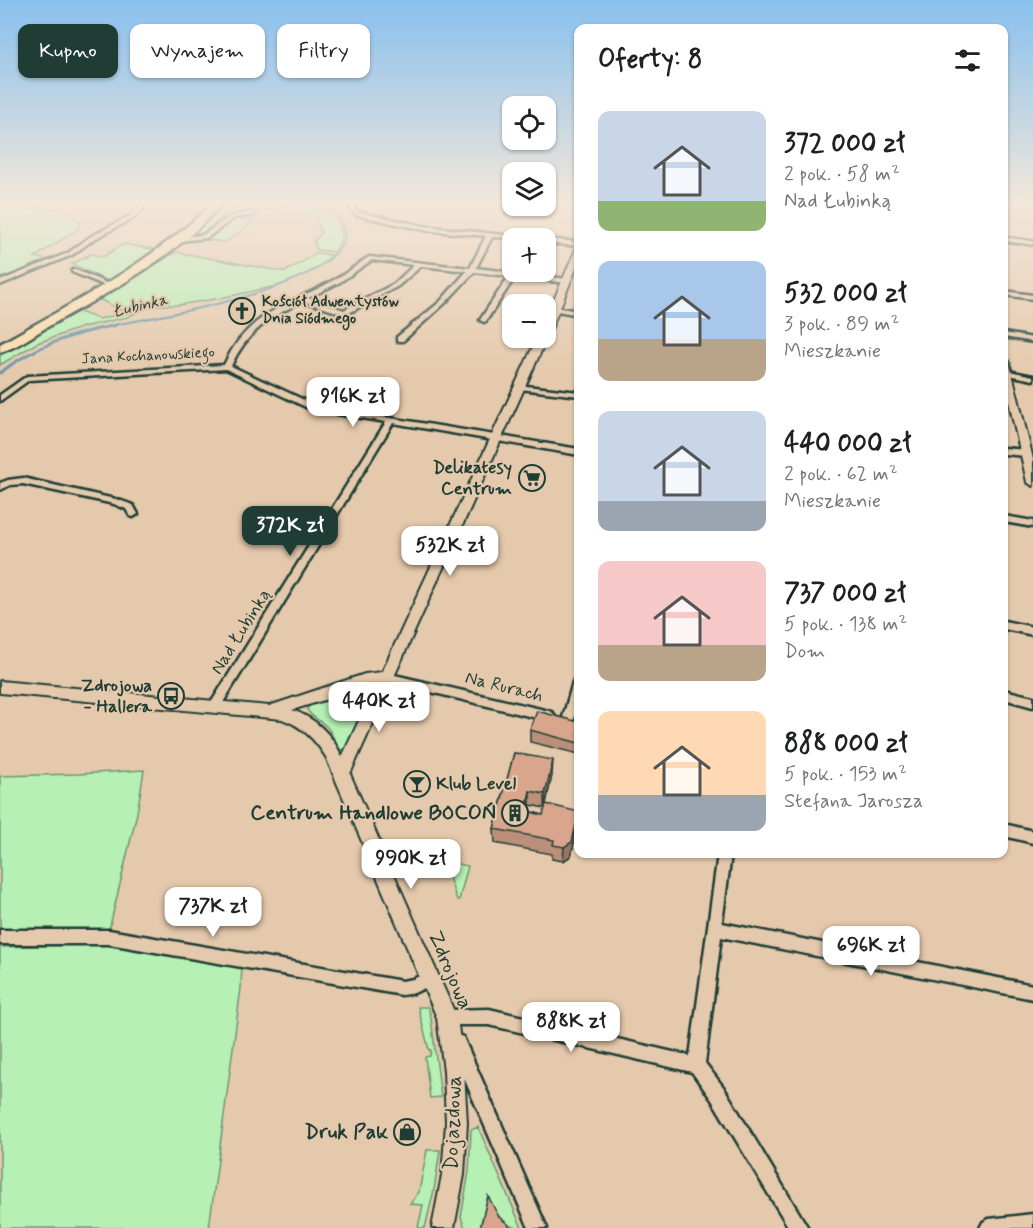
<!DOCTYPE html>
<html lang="pl">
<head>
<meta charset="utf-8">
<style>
	:root { --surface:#fff; --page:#f6f6f6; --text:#202124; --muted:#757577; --accent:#1f3d34 }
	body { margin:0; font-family:Mynerve,sans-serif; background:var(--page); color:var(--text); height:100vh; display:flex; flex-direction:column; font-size:22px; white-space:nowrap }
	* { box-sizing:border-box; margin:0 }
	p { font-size:20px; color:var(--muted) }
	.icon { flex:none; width:33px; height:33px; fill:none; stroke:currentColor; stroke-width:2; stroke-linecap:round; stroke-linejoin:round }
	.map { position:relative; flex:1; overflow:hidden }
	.details { position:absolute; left:574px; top:24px; width:434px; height:834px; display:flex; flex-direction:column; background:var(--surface); border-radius:12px; box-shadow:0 2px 4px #0004 }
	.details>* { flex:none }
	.banner { position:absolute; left:18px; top:24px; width:466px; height:54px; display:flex; gap:12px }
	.buttons { position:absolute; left:502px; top:96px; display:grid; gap:12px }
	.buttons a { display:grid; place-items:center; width:54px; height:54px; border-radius:12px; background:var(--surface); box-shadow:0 2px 4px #0004; font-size:30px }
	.price { position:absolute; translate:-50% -51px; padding:0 14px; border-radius:12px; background:#fff; color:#222; font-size:20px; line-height:39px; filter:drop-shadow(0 2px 3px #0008) }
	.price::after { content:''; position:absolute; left:50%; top:36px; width:18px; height:14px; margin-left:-9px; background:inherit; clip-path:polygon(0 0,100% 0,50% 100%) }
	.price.selected { background:var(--accent); color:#fff }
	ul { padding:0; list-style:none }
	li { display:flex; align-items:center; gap:18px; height:150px; padding:0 24px }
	li span { display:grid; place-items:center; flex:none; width:168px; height:120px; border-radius:12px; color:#555 }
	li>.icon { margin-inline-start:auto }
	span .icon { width:72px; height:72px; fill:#fffc; stroke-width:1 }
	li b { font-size:26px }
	h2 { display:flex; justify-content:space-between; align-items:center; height:72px; padding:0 24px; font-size:26px }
	.tag { padding:0 21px; border-radius:12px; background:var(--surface); box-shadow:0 2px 4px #0004; font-size:21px; line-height:54px }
	.tag.selected { background:var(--accent); color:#fff }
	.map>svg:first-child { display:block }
	.green { fill:#b6f0b4; stroke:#6a9674; stroke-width:1.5 }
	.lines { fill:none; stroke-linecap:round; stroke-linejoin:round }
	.stream-far1 { stroke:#6897aa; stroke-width:2 }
	.stream { stroke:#6897aa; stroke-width:3 }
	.minor-casing { stroke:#1f3d34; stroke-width:5 }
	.tertiary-casing { stroke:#1f3d34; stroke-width:4 }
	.primary-casing { stroke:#1f3d34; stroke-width:5 }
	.minor { fill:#e5c9ac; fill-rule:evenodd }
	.tertiary { fill:#e5c9ac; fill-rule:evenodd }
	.primary { fill:#fcdcac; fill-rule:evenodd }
	.wall { fill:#bb8f79; stroke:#1f3d34; stroke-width:1.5 }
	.shaded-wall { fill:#987463; stroke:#1f3d34; stroke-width:1.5 }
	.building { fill:#d9a68d; stroke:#1f3d34; stroke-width:1.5 }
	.labels { text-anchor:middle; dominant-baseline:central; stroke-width:4.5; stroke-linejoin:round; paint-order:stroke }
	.far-poi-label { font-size:15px; font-weight:bold; fill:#1f3d34; stroke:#e5c9ac; text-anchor:start }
	.far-street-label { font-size:15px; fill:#1f3d34; stroke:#e5c9ac }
	.far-water-label { font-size:16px; font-style:italic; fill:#25443e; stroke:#e5c9ac }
	.poi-label { font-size:18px; font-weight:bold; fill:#1f3d34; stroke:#e5c9ac; text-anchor:end }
	.street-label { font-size:18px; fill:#1f3d34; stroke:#e5c9ac }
	.near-poi-label { font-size:21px; font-weight:bold; fill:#1f3d34; stroke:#e5c9ac; text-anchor:end }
	.near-street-label { font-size:21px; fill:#1f3d34; stroke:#e5c9ac }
</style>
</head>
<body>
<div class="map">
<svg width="1033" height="1228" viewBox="0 0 1033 1228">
	<rect width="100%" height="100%" fill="#e5c9ac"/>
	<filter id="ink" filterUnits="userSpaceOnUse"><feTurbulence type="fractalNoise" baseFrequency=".0167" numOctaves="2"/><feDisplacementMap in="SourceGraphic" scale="12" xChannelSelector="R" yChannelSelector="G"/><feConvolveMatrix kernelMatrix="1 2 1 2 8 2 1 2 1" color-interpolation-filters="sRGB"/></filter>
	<g filter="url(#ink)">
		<!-- green -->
		<path class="green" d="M 228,203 C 257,203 370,195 335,252 L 317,250 L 314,242 L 321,233 L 316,217 L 248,207 L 229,207 C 224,220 203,235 189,238 Z
			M 0,206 C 22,214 49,202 70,213 C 73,214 77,220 80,223 L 78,229 L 35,257 L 50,261 L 0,278 Z
			M 237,219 L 255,220 L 226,242 L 207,240 L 231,220 Z
			M 123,244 L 157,250 L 108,281 L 72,264 L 91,254 L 103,257 Z
			M 176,252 L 285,272 L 317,253 L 332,255 L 315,270 L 281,285 L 221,298 L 178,305 L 152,305 L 127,317 L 83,327 L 37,343 L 0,365 L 0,356 L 20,342 L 77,311 L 99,319 L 126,313 L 99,299 Z
			M 362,688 L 369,690 L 372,694 L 344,750 L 338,749 C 335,741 332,732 326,726 C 320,720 310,717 307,709 L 310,705 Z
			M 144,770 L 137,813 L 109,930 L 0,930 L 0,776 L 78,774 Z
			M 443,861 L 468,866 L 459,900 L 457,900 Z
			M 108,944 L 242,962 L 241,988 L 209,1228 L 0,1228 L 0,947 Z
			M 418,1007 L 428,1007 L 431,1018 L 441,1097 L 430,1098 L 425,1057 L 430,1056 L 431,1050 L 429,1050 Z
			M 478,1127 L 522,1228 C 502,1228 496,1213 488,1196 L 480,1228 L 465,1228 L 461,1217 L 469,1172 L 471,1130 Z
			M 427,1150 L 440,1150 L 434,1190 L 425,1228 L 418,1228 L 423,1205 L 410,1204 L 419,1192 Z"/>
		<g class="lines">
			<!-- stream-far1 -->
			<path class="stream-far1" d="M 293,203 L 334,211
				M 109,326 C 163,315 314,293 342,245 C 350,231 337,214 330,203"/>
			<!-- stream -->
			<path class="stream" d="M 0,373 C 35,345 73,334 116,325"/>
			<defs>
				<path id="minor" d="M 142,203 L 148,203 L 134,218 L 94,239 L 72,255 L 0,285 L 0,281 L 68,253 L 90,237 L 130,216 Z
					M 346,203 L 352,203 L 358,212 L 424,226 L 522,237 L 523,238 L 492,237 L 476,268 L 567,279 L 570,281 L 567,283 L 515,277 L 486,321 L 484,322 L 480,320 L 509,276 L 474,272 L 444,304 L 403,341 L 397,341 L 397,337 L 440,302 L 467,271 L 421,266 L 398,286 L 347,314 L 343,314 L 303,301 C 270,317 247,331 231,366 L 317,406 L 579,449 L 579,455 L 393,423 L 219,709 L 215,711 L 211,709 L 209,706 L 211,703 L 386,422 L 312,410 L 226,369 L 29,380 L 0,401 L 0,395 L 27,376 L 224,365 C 248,312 288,306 334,280 C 346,274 358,264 369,257 L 470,268 L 486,236 L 424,230 L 356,215 ZM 372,260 L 414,265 L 394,284 L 344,310 L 308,298 L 340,282 Z
					M 253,212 L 255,213 L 255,215 L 234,218 L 207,238 L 179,241 L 176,239 L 179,237 L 203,235 L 230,216 Z
					M 546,239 L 579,242 L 579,246 L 546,243 Z
					M 72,270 L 76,270 L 111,285 L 106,286 L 72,272 Z
					M 1004,291 L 1033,295 L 1033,299 L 1004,295 Z
					M 554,307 L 579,311 L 579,315 L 552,310 L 552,308 Z
					M 1004,333 L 1033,338 L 1033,342 L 1004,337 Z
					M 1004,370 L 1033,376 L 1033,380 L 1004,374 Z
					M 517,385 L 579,392 L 579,396 L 520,389 L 516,387 Z
					M 1004,448 L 1026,450 L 1030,453 L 1026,456 L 1004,454 Z
					M 23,478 L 119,500 L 133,505 L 138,514 L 133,517 L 130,516 L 126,509 L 114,504 L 23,484 L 10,485 L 0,490 L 0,483 L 8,480 Z
					M 1004,516 L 1033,521 L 1033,527 L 1004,522 Z
					M 1004,621 L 1033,627 L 1033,635 L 1004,629 Z
					M 386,673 L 549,711 L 553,713 L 555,716 L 553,719 L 549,721 L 382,680 L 380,677 L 382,674 Z
					M 579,678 C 579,694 579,709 572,724 L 568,726 L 564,724 L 562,721 L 573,682 L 575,679 Z
					M 1004,690 L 1033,697 L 1033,707 L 1004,699 Z
					M 1004,824 L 1033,831 L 1033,843 L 1004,836 Z
					M 718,854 L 731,854 L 722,923 L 1033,985 L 1033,999 L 721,937 L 705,1063 L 724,1088 L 808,1228 L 789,1228 L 712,1100 L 692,1072 L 489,1025 L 453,1025 L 448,1028 L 443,1025 L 439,1018 L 442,1013 L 447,1010 L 489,1009 L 690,1056 Z
					M 0,930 L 109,930 L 402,981 L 413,979 L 430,971 L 435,973 L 437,978 L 435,983 L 414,993 L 402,995 L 109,944 L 0,944 Z
					M 457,1035 L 463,1037 L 547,1228 L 529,1228 L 449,1043 L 451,1037 Z
					M 1033,1214 L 1033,1228 L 980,1228 L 983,1222 L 989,1219 Z"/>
				<path id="tertiary" d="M 1004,237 L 1033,241 L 1033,245 L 1004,241 Z
					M 576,249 L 579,249 L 579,261 L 551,329 L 546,332 L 546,318 Z
					M 546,337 L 547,338 L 350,774 L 457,1018 L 464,1071 L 467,1123 L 464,1175 L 454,1228 L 432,1228 L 442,1175 L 446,1123 L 444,1071 L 437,1018 L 326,757 C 315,739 302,726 282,719 L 0,693 L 0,681 L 269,706 L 365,674 L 382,672 L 537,338 ZM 376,684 L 342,757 C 332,734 315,718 292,710 Z
					M 1004,358 L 1009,361 L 1033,459 L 1033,486 L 1027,482 L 1004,380 Z"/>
				<path id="primary" d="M 213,203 L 222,203 C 177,257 109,292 49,326 C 34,334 17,348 0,352 L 0,344 C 75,302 151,263 213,203 Z"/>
			</defs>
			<!-- minor casing -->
			<use href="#minor" class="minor-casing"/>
			<!-- tertiary casing -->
			<use href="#tertiary" class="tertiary-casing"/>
			<!-- primary casing -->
			<use href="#primary" class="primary-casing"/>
			<!-- minor -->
			<use href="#minor" class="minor"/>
			<!-- tertiary -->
			<use href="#tertiary" class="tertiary"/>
			<!-- primary -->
			<use href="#primary" class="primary"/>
		</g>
		<!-- wall -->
		<path class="wall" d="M 579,722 L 579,754 L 530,742 L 530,730 Z
			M 514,753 L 552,775 L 545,808 L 530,805 L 529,811 L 543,815 L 579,812 L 578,826 L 571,856 L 563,861 L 552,859 L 552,854 L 495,843 L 494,829 Z"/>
		<!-- shaded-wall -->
		<path class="shaded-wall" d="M 553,760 L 552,775 L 545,808 L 545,794 Z
			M 530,791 L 530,805 L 525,825 L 526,811 Z
			M 579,814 L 578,826 L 571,856 L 563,861 L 564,847 Z"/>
		<!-- building -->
		<path class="building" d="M 537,711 L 579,722 L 579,743 L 530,730 Z
			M 514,753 L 553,760 L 545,794 L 530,791 L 526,811 L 543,815 L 546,804 L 579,812 L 572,842 L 564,847 L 553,845 L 554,840 L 494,829 Z
			M 488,1196 L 499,1217 L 508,1224 L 510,1228 L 480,1228 Z"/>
	</g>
	<!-- sky -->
	<linearGradient id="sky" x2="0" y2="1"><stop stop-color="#88c0ee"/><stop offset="0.54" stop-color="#f3e7da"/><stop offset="1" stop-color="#f3e7da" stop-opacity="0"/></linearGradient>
	<rect width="1033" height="375" fill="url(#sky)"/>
	<!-- icons -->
	<defs>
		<symbol id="church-ring" viewBox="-11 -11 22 22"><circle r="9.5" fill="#e5c9ac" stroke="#1f3d34" stroke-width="1.5"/><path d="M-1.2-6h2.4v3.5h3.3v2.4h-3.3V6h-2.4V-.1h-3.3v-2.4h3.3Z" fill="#1f3d34"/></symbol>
		<symbol id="supermarket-ring" viewBox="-11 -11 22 22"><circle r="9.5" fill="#e5c9ac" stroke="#1f3d34" stroke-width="1.5"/><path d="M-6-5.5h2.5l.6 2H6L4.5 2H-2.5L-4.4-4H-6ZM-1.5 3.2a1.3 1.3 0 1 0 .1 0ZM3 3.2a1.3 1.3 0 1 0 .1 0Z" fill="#1f3d34"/></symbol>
		<symbol id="bus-ring" viewBox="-11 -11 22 22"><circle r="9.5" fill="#e5c9ac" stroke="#1f3d34" stroke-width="1.5"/><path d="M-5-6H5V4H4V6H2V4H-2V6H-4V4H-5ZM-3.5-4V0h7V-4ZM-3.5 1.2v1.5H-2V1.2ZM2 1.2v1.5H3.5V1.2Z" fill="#1f3d34"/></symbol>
		<symbol id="bar-ring" viewBox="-11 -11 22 22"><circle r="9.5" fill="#e5c9ac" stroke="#1f3d34" stroke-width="1.5"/><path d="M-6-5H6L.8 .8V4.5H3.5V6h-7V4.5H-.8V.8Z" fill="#1f3d34"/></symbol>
		<symbol id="building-ring" viewBox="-11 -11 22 22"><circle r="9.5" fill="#e5c9ac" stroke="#1f3d34" stroke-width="1.5"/><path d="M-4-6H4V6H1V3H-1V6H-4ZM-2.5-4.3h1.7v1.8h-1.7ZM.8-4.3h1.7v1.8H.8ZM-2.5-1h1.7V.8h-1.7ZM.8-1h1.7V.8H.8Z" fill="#1f3d34"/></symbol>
		<symbol id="shop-ring" viewBox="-11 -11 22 22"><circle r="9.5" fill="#e5c9ac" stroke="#1f3d34" stroke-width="1.5"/><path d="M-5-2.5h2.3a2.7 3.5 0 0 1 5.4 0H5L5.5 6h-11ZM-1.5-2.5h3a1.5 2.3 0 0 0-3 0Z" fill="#1f3d34"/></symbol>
	</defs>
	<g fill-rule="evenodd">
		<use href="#church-ring" x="227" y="296" width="30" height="30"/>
		<use href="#supermarket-ring" x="517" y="463" width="30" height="30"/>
		<use href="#bus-ring" x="156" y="681" width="30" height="30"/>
		<use href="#bar-ring" x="402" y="769" width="30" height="30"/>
		<use href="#building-ring" x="500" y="798" width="30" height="30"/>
		<use href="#shop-ring" x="392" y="1117" width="30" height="30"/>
	</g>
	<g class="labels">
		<!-- far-poi labels -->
		<g class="far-poi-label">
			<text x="262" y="302">Kościół Adwentystów<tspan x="262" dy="17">Dnia Siódmego</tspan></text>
		</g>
		<!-- far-street labels -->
		<g class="far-street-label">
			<text transform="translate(148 356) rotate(-3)">Jana Kochanowskiego</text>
		</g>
		<!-- far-water labels -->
		<g class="far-water-label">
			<text transform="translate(140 306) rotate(-13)">Łubinka</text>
		</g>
		<!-- poi labels -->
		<g class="poi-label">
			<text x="512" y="468">Delikatesy<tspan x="512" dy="21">Centrum</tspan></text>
			<text x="152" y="686">Zdrojowa<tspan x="152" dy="21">- Hallera</tspan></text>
			<text x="436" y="784" text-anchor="start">Klub Level</text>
		</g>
		<!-- street labels -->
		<g class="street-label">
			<text transform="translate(241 632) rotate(-58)">Nad Łubinką</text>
			<text transform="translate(504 687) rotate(14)">Na Rurach</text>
		</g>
		<!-- near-poi labels -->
		<g class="near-poi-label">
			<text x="496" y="813">Centrum Handlowe BOCOŃ</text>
			<text x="388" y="1132">Druk Pak</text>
		</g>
		<!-- near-street labels -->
		<g class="near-street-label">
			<text transform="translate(450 970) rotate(67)">Zdrojowa</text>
			<text transform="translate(453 1123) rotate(-88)">Dojazdowa</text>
		</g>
	</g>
</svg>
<div class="buttons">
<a><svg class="icon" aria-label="locate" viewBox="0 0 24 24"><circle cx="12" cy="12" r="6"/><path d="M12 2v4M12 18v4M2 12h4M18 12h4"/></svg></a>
<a><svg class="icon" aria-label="layers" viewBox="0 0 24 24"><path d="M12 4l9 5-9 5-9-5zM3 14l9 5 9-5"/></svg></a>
<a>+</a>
<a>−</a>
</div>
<b class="price" style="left:353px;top:428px">916K zł</b>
<b class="price selected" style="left:290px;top:557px">372K zł</b>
<b class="price" style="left:450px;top:577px">532K zł</b>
<b class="price" style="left:379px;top:733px">440K zł</b>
<b class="price" style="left:411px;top:890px">990K zł</b>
<b class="price" style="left:213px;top:938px">737K zł</b>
<b class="price" style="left:871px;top:977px">696K zł</b>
<b class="price" style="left:571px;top:1053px">888K zł</b>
<div class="banner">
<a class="tag selected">Kupno</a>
<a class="tag">Wynajem</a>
<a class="tag">Filtry</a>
</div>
<section class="details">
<h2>Oferty: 8<svg class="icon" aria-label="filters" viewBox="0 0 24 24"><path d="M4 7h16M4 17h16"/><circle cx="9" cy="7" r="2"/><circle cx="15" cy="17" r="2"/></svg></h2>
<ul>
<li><span style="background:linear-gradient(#c9d6e8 75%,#8fb573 0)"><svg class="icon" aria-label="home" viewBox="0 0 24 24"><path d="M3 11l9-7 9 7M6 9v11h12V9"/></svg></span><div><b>372 000 zł</b><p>2 pok. · 58 m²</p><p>Nad Łubinką</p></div></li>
<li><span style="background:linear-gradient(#a9c7e8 65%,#b9a48a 0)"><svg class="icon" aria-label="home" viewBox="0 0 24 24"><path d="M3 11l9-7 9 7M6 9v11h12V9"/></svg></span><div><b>532 000 zł</b><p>3 pok. · 89 m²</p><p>Mieszkanie</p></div></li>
<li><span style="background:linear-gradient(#c9d6e8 75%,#9aa5b1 0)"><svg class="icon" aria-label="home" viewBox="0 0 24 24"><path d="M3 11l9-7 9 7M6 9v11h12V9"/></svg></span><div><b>440 000 zł</b><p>2 pok. · 62 m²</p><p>Mieszkanie</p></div></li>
<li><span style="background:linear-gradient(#f6c9c9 70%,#b9a48a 0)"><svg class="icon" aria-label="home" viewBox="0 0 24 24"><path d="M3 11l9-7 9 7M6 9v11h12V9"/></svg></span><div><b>737 000 zł</b><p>5 pok. · 138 m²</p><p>Dom</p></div></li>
<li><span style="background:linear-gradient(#ffd9b3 70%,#9aa5b1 0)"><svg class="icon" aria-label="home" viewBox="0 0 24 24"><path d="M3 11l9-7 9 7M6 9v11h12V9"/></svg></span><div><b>888 000 zł</b><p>5 pok. · 153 m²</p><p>Stefana Jarosza</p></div></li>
</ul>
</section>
</div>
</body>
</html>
